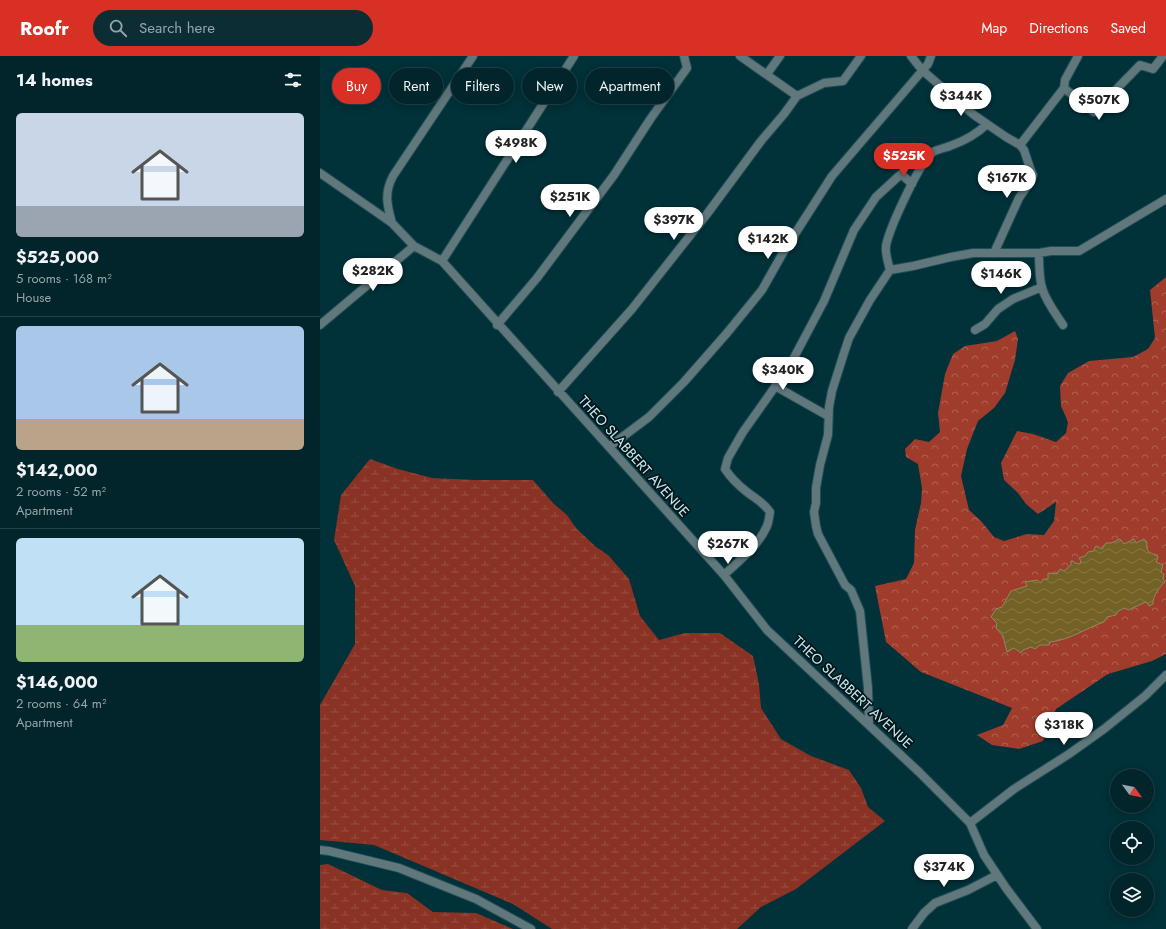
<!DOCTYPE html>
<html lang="en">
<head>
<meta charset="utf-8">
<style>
	:root { --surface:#01252b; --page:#0b2d33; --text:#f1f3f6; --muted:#96a5a9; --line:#234247; --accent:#d93025 }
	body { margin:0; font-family:Jost,sans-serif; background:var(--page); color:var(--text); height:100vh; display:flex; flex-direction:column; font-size:15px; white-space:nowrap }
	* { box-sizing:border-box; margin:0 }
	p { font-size:13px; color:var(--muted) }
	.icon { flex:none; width:22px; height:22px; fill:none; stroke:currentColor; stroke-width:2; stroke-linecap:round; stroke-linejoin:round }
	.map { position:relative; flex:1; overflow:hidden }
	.details { display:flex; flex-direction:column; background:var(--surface); width:320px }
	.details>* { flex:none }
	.guide { position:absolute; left:12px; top:12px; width:380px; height:36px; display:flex; gap:8px }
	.needle { width:26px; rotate:122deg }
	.controls { position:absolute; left:790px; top:713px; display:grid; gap:8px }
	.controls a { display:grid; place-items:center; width:44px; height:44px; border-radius:50%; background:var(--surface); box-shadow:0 2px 10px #0003,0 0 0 1px var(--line); font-size:20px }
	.price { position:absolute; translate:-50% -34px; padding:0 9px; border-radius:14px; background:#fff; color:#222; font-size:13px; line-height:26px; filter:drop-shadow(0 1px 2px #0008) }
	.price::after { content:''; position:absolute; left:50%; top:24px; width:12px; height:9px; margin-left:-6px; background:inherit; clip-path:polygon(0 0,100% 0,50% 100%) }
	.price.current { background:var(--accent); color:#fff }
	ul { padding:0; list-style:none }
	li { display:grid; align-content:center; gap:8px; height:212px; padding:0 16px }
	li+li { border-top:1px solid var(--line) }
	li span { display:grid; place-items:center; height:124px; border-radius:6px; color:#555 }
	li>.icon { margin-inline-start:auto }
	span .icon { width:72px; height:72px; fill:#fffc; stroke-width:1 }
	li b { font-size:17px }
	h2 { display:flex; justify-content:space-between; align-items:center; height:48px; padding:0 16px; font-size:17px }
	.tag { padding:0 14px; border-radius:18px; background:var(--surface); box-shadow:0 2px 10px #0003,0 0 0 1px var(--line); font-size:14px; line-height:36px }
	.tag.current { background:var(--accent); color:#fff }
	header { display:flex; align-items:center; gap:24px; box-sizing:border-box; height:56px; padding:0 20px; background:var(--accent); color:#fff }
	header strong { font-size:19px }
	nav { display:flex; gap:22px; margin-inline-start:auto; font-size:14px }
	.search { width:280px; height:36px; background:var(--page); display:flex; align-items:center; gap:10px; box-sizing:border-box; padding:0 14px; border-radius:22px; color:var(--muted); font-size:15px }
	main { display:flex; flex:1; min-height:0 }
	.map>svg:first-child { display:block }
	.forest { fill:url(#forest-crowns) }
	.wetland { fill:url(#wetland-marsh) }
	.water { fill:url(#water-waves); stroke:#8e8a61 }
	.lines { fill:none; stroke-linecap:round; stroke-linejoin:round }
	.minor-casing { stroke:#214e56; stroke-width:10 }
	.minor { stroke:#60777c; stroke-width:8 }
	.labels { text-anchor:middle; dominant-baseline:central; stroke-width:3.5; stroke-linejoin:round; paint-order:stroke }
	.street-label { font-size:14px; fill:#cce8ee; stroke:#01171b }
</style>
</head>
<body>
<header>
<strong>Roofr</strong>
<div class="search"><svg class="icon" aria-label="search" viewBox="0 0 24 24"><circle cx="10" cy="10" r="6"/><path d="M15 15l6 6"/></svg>Search here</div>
<nav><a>Map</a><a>Directions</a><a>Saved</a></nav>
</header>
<main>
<section class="details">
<h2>14 homes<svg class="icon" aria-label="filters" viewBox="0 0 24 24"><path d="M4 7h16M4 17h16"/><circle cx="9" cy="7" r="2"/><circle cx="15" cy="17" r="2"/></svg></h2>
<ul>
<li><span style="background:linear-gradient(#c9d6e8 75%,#9aa5b1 0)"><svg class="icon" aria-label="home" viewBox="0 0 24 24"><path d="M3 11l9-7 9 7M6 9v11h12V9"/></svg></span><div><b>$525,000</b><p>5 rooms · 168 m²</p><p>House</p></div></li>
<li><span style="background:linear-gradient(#a9c7e8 75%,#b9a48a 0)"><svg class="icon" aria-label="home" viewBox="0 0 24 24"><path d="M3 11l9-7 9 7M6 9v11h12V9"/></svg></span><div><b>$142,000</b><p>2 rooms · 52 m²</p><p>Apartment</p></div></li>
<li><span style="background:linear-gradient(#bfe0f5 70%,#8fb573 0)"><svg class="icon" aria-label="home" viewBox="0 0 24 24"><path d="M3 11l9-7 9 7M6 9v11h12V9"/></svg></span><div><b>$146,000</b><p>2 rooms · 64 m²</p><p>Apartment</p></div></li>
</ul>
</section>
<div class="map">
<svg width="846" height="873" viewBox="0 0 846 873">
	<defs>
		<pattern id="forest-crowns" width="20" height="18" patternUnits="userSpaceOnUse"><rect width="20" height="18" fill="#a03c2b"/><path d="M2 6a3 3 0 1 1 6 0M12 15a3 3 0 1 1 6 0" fill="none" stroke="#b06254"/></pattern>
		<pattern id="wetland-marsh" width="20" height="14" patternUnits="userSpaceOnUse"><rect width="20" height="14" fill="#8a3223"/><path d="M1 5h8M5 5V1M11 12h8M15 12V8" fill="none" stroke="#995043"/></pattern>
		<pattern id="water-waves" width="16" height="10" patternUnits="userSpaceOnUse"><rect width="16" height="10" fill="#746125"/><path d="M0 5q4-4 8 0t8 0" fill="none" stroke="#877845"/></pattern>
	</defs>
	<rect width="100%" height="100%" fill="#013139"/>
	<!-- forest -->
	<path class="forest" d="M 846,221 L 846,598 L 832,605 L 788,618 L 736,653 L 723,685 L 699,693 L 672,689 L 657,679 L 683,669 L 692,652 L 601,616 L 566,586 L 555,530 L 586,523 L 594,507 L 595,474 L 601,447 L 602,432 L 598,408 L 586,401 L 585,393 L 595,383 L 609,386 L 620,376 L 618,357 L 625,318 L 633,298 L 645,290 L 677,285 L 695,275 L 698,283 L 695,304 L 685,337 L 674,352 L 658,365 L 647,393 L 641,420 L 649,454 L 661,465 L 674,481 L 684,485 L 707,478 L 724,479 L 734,465 L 736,446 L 718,458 L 706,448 L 698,437 L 684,424 L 681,407 L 697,375 L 713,378 L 736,386 L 746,377 L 748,366 L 741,350 L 740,330 L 748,317 L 769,305 L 813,301 L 828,293 L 835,282 L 830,234 Z"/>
	<!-- wetland -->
	<path class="wetland" d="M 50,403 L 78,413 L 112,422 L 155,424 L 213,424 L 233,447 L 247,459 L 256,472 L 276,491 L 288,499 L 309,523 L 320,560 L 339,584 L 365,577 L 400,577 L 433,600 L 439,628 L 441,652 L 461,683 L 491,700 L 529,714 L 541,732 L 548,751 L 565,765 L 476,833 L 441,851 L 417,873 L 232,873 L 193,848 L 54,789 L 0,784 L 0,649 L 35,588 L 35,530 L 14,484 L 21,439 Z
		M 8,808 L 62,834 L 87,837 L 113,856 L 156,857 L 193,873 L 0,873 L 0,809 Z"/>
	<!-- water -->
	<path class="water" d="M 800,483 L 804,488 L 814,483 L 816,487 L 824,483 L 827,486 C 825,498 832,496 838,501 L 836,506 L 843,509 L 841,516 L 844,518 L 843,523 L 845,526 C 839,532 833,539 833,548 L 829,550 L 826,546 L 808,554 L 805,552 L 798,555 L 796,559 L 787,561 L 784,566 C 766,572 750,584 730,586 L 729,589 L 720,589 L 715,593 L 711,591 L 703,594 L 701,597 L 694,592 L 687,596 L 683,580 L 676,572 L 677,567 L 671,561 L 676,553 L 682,551 L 691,535 L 707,530 L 705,526 L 717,524 L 721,527 L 723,523 L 728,523 L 728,517 L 737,518 L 740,513 L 744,515 L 751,509 L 751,505 L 753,505 L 755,507 L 760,508 L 761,505 L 759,502 L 765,500 L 768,496 L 774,495 L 775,491 L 777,490 L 782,493 L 786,487 L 791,487 Z"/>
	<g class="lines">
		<defs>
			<path id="minor" d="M 420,0 L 477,40
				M 591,0 L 602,14 L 654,59 L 686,81 L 700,89 L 704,94 L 710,112 L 713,119 L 710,126 L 699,142 L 674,197
				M 447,18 L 460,0
				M 744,32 L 774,56 L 820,9 L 833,13 L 843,0
				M 700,89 L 744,32 L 745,24 L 758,0
				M 0,117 L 72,167 L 94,190 L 122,205 L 404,519 L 447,574 L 599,716 L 650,767 L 664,799 L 686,832 L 717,873
				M 72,167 C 67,149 64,137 73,120 L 153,0
				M 719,197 C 719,209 719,221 722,232 C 726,245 735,257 743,269
				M 122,205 L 254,0
				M 570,214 C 568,206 565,198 566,190 C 569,173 600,105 613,96 C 618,93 625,92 630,90 C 644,85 656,79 667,68
				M 0,269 L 94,190
				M 177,269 L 217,222 L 294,119 L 331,62 L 367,12 L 364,0
				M 655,274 L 665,268 L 678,253 L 693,243 L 722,231
				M 455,330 L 508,360
				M 238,336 L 312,253 L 387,158 L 441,85 L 464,58 L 477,40 L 504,27 L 523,25 L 541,0
				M 289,391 L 329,361 L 364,326 L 407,277 L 442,234 L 464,195 L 512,120 L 608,8 L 611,0
				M 404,519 C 419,505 437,491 446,472 C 449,467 449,461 450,456 C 443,446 436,443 427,436 C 418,429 411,422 405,413 L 408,402 L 423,376 L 469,311 L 504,245 L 534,174 L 556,141 L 581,118 L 592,128
				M 549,669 L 548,632 L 540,555 L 531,534 L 525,529 L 498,478 L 496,470 L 494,456 L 496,447 L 496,432 L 500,409 L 508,379 L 509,351 L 512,335 L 524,297 L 529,282 L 550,244 L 570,214 L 593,210 L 631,201 L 653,197 L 719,197 L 731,195 L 759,195 L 846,143
				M 650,767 L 694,733 L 749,698 L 784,673 L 825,640 L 846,619
				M 0,794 L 9,795 L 79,812 L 156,843 L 211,873
				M 592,873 L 604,857 L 615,847 L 648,834 L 677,819"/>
		</defs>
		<!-- minor casing -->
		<use href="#minor" class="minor-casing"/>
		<!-- minor -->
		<use href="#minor" class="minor"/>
	</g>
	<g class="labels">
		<!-- street labels -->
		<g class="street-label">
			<text transform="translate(314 400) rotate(48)">THEO SLABBERT AVENUE</text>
			<text transform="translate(533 636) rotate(43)">THEO SLABBERT AVENUE</text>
		</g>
	</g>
</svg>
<div class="controls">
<a><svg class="needle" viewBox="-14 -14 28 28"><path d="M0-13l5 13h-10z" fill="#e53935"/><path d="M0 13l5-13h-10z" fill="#96a5a9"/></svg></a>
<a><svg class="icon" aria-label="locate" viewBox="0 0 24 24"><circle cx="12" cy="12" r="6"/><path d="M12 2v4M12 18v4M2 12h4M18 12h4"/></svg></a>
<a><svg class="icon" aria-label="layers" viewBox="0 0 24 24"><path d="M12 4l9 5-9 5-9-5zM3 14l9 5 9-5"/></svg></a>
</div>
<b class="price" style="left:641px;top:61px">$344K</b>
<b class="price" style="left:779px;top:65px">$507K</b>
<b class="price" style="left:196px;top:108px">$498K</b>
<b class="price current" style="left:584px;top:121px">$525K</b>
<b class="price" style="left:687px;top:143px">$167K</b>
<b class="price" style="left:250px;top:162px">$251K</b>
<b class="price" style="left:354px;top:185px">$397K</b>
<b class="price" style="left:448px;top:204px">$142K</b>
<b class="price" style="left:53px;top:236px">$282K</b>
<b class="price" style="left:681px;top:239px">$146K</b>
<b class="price" style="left:463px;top:335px">$340K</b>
<b class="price" style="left:408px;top:509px">$267K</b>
<b class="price" style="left:744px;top:690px">$318K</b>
<b class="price" style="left:624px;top:832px">$374K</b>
<div class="guide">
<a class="tag current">Buy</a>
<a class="tag">Rent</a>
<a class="tag">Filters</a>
<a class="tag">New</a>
<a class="tag">Apartment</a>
</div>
</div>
</main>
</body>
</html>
